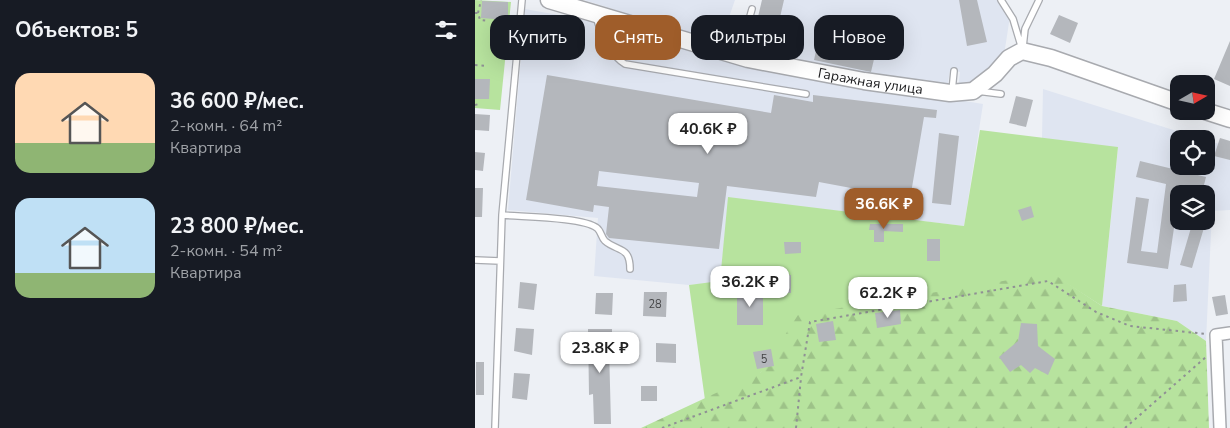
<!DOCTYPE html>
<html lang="ru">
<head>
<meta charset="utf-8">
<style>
	:root { --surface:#171b24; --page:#242831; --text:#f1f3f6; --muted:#9ea1a6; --accent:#9f5d2a }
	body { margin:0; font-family:"Nunito Sans",sans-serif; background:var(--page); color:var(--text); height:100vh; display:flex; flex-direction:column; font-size:19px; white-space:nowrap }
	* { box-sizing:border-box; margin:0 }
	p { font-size:16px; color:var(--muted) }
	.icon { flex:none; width:28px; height:28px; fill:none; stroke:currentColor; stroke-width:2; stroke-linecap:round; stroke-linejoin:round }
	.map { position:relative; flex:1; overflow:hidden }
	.panel { display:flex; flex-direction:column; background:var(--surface); width:475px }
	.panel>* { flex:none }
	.hud { position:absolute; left:15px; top:15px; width:475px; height:45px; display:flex; gap:10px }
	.needle { width:32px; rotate:81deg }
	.tools { position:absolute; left:695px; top:75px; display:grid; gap:10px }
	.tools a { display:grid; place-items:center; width:45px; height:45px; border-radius:10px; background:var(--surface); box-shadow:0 5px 20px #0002; font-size:25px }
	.price { position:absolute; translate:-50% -42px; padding:0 11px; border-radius:10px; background:#fff; color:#222; font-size:16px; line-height:32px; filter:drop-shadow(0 1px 2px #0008) }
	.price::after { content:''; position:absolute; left:50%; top:30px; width:15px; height:11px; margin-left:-8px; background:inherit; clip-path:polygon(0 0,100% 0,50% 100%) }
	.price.current { background:var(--accent); color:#fff }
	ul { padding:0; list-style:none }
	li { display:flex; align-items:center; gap:15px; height:125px; padding:0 15px }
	li span { display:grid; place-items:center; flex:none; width:140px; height:100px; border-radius:15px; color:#555 }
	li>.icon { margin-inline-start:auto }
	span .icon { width:60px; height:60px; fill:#fffc; stroke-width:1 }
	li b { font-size:21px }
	h2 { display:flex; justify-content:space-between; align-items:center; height:60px; padding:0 15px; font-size:21px }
	.chip { padding:0 18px; border-radius:15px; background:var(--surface); box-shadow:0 5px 20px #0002; font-size:18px; line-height:45px }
	.chip.current { background:var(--accent); color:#fff }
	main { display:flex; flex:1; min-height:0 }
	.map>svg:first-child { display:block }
	.built { fill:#dfe5f1; fill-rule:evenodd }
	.green { fill:#b7e39e }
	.forest { fill:url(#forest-firs) }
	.building { fill:#b4b7bc; fill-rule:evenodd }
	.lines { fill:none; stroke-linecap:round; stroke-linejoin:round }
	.lane-casing { stroke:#a8aaaf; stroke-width:8 }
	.street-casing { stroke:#a8aaaf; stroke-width:14 }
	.secondary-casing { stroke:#a8aaaf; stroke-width:19 }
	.path { stroke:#8f9094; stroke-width:2; stroke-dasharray:2.5 4; stroke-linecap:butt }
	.lane { stroke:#fff; stroke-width:5.5 }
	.street { stroke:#fff; stroke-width:11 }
	.secondary { stroke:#fff; stroke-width:16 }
	.labels { text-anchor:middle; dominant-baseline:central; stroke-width:4.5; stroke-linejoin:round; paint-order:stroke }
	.number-label { font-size:11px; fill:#434446 }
	.street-label { font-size:14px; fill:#1d1d1f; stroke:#fcfdff }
</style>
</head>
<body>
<main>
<section class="panel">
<h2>Объектов: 5<svg class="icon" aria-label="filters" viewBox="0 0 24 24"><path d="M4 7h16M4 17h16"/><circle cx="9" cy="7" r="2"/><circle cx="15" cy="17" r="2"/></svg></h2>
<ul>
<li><span style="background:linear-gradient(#ffd9b3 70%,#8fb573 0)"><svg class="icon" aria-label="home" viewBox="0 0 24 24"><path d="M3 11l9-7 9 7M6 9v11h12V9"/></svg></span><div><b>36 600 ₽/мес.</b><p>2-комн. · 64 m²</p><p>Квартира</p></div></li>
<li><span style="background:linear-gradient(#bfe0f5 75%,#8fb573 0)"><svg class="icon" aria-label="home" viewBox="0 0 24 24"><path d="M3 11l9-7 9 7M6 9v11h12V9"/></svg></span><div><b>23 800 ₽/мес.</b><p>2-комн. · 54 m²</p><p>Квартира</p></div></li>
</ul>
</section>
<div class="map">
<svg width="755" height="428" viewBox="0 0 755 428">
	<defs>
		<pattern id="forest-firs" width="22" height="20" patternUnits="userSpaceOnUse" patternTransform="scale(1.25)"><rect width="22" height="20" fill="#b7e39e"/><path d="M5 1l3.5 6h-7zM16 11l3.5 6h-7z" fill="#9dc288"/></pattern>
	</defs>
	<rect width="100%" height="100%" fill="#edf0f5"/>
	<!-- built -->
	<path class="built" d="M 109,0 L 260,0 L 245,43 Z
		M 287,0 L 524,0 L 535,16 L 528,62 L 498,88 L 483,90 L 485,72 L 475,70 L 472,89 L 312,61 L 279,49 Z
		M 50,9 L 122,22 L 276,66 L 508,104 L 489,226 L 254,198 L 245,282 L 214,285 L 119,276 L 123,218 L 33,210 Z
		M 568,89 L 727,139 L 704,139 L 704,166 L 731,166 L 731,140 L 755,147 L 755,210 L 737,211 L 731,341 L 702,321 L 627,306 L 643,148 L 567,138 ZM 704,194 L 731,194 L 731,221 L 704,221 Z"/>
	<!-- green -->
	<path class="green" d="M 0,0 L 36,2 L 25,110 L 0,108 Z
		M 505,130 L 643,147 L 627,306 L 577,274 L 286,372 L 279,380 L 230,400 L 214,285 L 245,281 L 253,197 L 489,226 Z"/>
	<!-- forest -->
	<path class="forest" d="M 577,273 L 627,306 L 702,321 L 731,341 L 734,428 L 166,428 L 286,372 L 323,315 Z"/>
	<!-- building -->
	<path class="building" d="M 287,0 L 309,0 L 303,26 L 282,21 Z
		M 484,0 L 502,0 L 512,42 L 492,46 Z
		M 7,1 L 33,2 L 33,20 L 6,18 Z
		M 584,15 L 603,23 L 595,43 L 575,34 Z
		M 133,28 L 160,36 L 156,50 L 139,44 L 132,32 Z
		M 346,28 L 374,35 L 370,48 L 400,55 L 396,72 L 339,60 Z
		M 755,41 L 755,86 L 739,79 Z
		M 72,75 L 296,113 L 299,95 L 338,102 L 338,95 L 462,110 L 461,118 L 449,117 L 435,199 L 344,182 L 341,197 L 252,186 L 244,249 L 134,238 L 131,234 L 134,207 L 119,205 L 118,212 L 51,200 ZM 124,171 L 224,183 L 222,197 L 122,186 Z
		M 0,79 L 15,79 L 14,99 L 0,99 Z
		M 541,96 L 558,100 L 551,127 L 534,123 Z
		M 0,114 L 15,115 L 14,131 L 0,130 Z
		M 464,133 L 484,136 L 476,205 L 457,203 Z
		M 745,138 L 755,141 L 755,160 L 739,156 Z
		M 0,152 L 10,153 L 8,171 L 0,170 Z
		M 665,161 L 731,177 L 727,193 L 705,187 L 693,269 L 652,263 L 661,197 L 674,199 L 666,251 L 682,253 L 691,184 L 661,177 Z
		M 0,188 L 8,188 L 7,217 L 0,217 Z
		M 556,206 L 559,217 L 547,221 L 543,210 Z
		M 718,221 L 731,221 L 717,268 L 705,265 Z
		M 395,224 L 428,224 L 428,232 L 409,231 L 409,242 L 399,242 L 399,230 L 394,230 Z
		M 452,239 L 465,239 L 465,261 L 452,261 Z
		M 309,242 L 326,242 L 326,253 L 310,254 Z
		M 305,275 L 316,275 L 316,293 L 304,292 Z
		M 45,282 L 62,284 L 59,310 L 43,308 Z
		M 711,284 L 712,301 L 698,302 L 699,285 Z
		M 262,291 L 288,291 L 288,325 L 262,325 Z
		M 169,292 L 192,292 L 191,317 L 168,316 Z
		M 121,293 L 138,293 L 137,315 L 120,314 Z
		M 750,295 L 753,314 L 741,316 L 737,297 Z
		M 425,310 L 426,324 L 402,328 L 400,313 Z
		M 358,321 L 361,340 L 344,342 L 341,324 Z
		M 546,323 L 562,324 L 563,346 L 580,359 L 573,375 L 560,368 L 555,373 L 546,365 L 535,372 L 524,357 L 543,341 Z
		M 41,328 L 59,329 L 57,355 L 39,351 Z
		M 113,329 L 137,329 L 137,347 L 134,347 L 136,424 L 119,424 L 118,394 L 114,395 Z
		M 181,343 L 201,344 L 201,363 L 181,362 Z
		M 296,349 L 299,366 L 282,369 L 278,352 Z
		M 1,362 L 9,362 L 9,395 L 1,395 Z
		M 39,373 L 55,374 L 52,400 L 37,398 Z
		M 166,386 L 182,386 L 182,401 L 166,401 Z"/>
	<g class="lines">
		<defs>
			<path id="lane" d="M 526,0 L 538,19 L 547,49
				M 121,17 C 126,33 135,55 150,64 L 331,94
				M 548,47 L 550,29 L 564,0
				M 264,55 L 277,9
				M 477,91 L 479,71
				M 502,91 L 526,94
				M 27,215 C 47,217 108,217 122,228 C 126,231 126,237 130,241 C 143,252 155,246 155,269
				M 0,260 L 25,261
				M 20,428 L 27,215 L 47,0"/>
			<path id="street" d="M 745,428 L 741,335 L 755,333"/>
			<g id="secondary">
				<path id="s1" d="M 74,0 L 273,59 L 389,81 L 475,93 L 498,91 L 520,74 L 534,58 L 547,51 L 576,58 L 704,103"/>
				<path d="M 730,111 L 755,119"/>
			</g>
		</defs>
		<!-- lane casing -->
		<use href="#lane" class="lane-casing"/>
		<!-- street casing -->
		<use href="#street" class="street-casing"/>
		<!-- secondary casing -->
		<use href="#secondary" class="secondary-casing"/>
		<!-- path -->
		<path class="path" d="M 0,13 L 3,13 L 5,20 L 14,21
			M 3,13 L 6,0
			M 0,65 L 12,66
			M 0,105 L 4,104
			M 187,428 L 326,377 L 335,322 L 573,281 L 621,312 L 655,326 L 731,334
			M 321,428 L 326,378
			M 650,428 L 732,356"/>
		<!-- lane -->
		<use href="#lane" class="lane"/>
		<!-- street -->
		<use href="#street" class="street"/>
		<!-- secondary -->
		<use href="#secondary" class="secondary"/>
	</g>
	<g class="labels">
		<!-- number labels -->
		<g class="number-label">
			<text x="180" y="304">28</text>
			<text x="289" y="359">5</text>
		</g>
		<!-- street labels -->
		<g class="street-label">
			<text stroke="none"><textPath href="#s1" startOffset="332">Гаражная улица</textPath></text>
		</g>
	</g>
</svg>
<div class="tools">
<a><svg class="needle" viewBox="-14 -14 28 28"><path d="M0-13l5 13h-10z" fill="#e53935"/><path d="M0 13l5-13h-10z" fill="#9ea1a6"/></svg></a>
<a><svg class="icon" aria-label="locate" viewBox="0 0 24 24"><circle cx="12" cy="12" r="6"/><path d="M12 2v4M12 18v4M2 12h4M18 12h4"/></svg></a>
<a><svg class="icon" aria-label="layers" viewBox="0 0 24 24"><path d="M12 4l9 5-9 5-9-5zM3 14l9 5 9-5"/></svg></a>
</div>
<b class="price" style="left:233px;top:155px">40.6K ₽</b>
<b class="price current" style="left:409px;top:230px">36.6K ₽</b>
<b class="price" style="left:275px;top:308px">36.2K ₽</b>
<b class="price" style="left:413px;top:319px">62.2K ₽</b>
<b class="price" style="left:125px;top:374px">23.8K ₽</b>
<div class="hud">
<a class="chip">Купить</a>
<a class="chip current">Снять</a>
<a class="chip">Фильтры</a>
<a class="chip">Новое</a>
</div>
</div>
</main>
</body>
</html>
